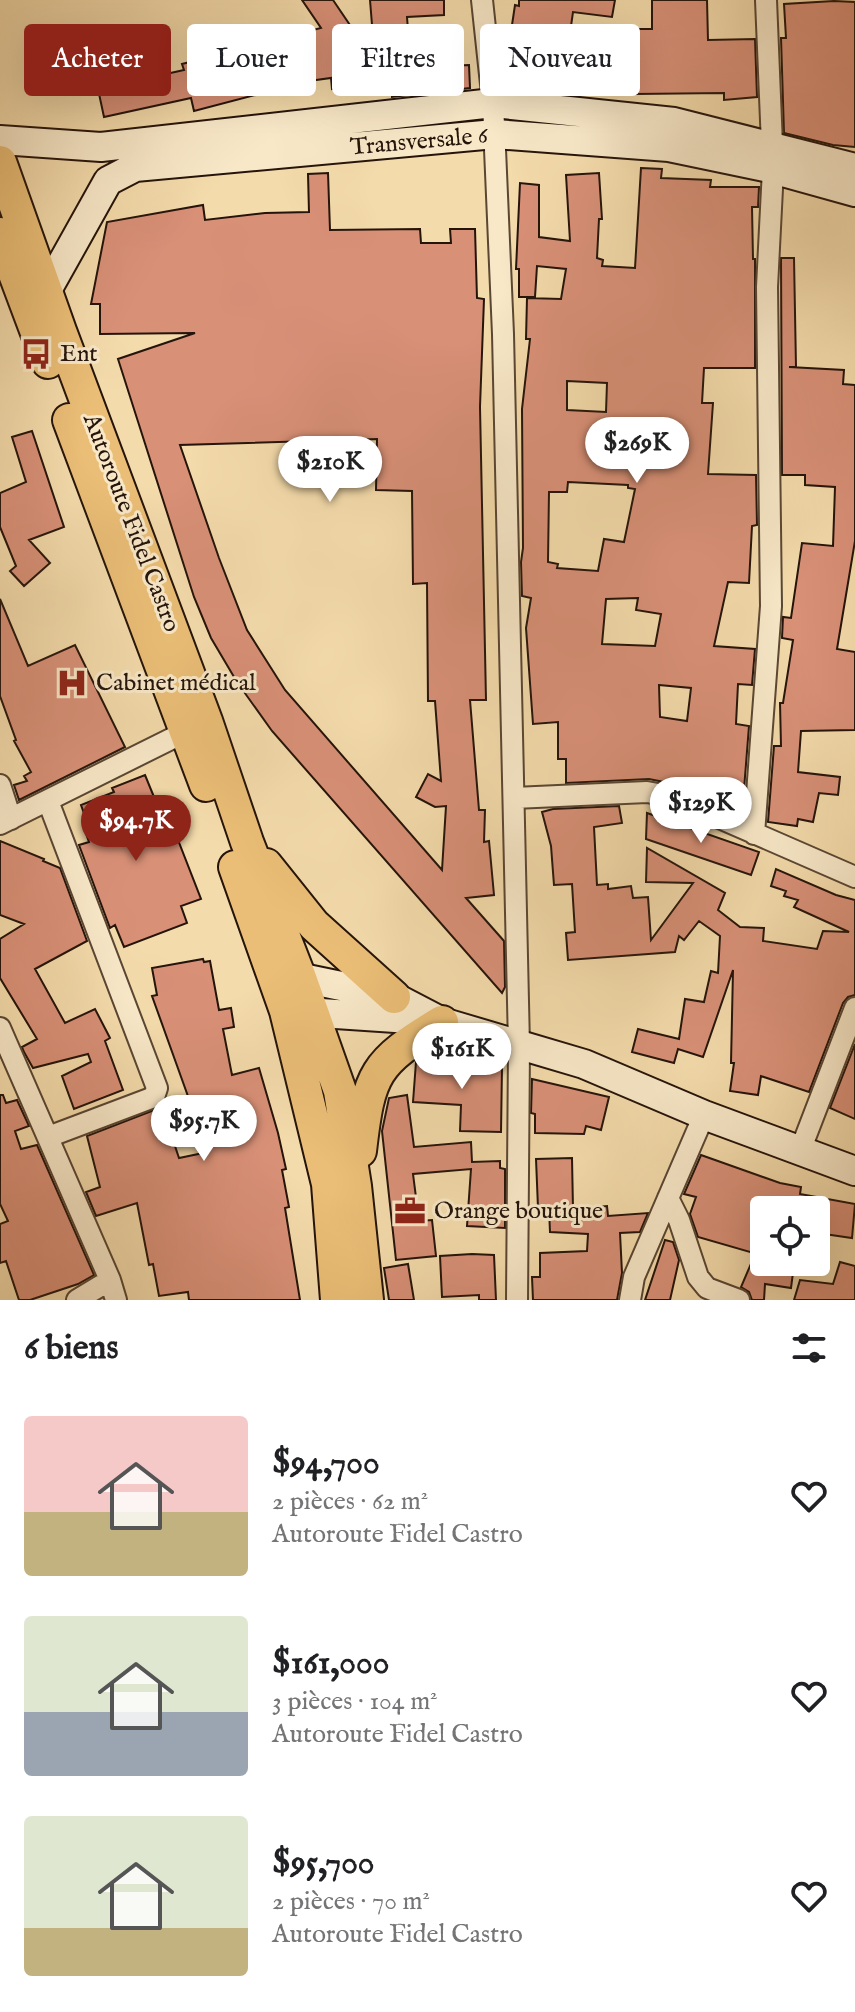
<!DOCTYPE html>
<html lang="fr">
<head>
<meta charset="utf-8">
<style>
	:root { --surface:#fff; --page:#f6f6f6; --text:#202124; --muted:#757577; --accent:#8f2418 }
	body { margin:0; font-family:"IM FELL English",serif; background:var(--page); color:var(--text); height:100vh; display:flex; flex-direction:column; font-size:30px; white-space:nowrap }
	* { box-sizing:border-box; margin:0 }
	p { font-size:26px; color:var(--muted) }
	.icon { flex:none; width:44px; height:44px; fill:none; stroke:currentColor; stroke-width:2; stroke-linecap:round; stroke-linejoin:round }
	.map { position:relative; height:1300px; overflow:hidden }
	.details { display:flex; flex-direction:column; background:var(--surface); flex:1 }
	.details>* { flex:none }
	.guide { position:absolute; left:24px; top:24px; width:808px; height:72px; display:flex; gap:16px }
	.controls { position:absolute; left:750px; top:1196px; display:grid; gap:16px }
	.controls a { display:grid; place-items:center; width:80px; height:80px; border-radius:8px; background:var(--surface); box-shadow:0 8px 32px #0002; font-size:40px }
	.price { position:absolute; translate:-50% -68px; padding:0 18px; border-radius:28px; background:#fff; color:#222; font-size:26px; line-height:52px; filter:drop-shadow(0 2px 4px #0008) }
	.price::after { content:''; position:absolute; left:50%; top:48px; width:24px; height:18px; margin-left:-12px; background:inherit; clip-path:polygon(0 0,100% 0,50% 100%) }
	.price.on { background:var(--accent); color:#fff }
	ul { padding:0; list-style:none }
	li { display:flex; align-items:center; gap:24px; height:200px; padding:0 24px }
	li span { display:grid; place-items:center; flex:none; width:224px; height:160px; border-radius:8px; color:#555 }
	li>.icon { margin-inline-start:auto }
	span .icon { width:96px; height:96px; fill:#fffc; stroke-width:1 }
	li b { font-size:34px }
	h2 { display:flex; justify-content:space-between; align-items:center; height:96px; padding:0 24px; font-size:34px }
	.chip { padding:0 28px; border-radius:8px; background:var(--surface); box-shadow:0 8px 32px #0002; font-size:28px; line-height:72px }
	.chip.on { background:var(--accent); color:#fff }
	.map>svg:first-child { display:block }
	.building { fill:#d89077; stroke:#25140b; stroke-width:2; fill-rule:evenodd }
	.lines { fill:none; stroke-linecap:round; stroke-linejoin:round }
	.minor-casing { stroke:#594633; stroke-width:24 }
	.secondary-casing { stroke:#25140b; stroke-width:32 }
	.trunk-casing { stroke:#25140b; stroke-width:36 }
	.minor { stroke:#f8e8c8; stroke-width:20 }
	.secondary { stroke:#f8e8c8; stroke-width:28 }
	.trunk { stroke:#eabe76; stroke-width:32 }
	.labels { text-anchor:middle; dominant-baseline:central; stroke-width:6; stroke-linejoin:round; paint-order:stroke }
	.street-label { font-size:24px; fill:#25140b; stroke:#f8e8c8 }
	.poi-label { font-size:24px; fill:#25140b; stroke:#f8e8c8; text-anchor:start }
</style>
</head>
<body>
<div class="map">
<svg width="855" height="1300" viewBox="0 0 855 1300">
	<rect width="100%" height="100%" fill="#f4dbab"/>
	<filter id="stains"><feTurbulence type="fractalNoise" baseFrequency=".0025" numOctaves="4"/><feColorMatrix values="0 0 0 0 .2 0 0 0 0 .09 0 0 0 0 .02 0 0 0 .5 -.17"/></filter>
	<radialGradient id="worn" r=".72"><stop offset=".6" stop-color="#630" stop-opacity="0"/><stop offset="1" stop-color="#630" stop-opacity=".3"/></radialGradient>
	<!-- building -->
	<path class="building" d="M 302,0 L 333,0 L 375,62 L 370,0 L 444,0 L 444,15 L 407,17 L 408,30 L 390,32 L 395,65 L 355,71 L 357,85 L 332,89 L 331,78 L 309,81 L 194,111 L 191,98 L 104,117 L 98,89 L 184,70 L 182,64 L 321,28 Z
		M 519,0 L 615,0 L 612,17 L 573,12 L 569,40 L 559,38 L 560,85 L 504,87 L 500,45 L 509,45 L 515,5 L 519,6 Z
		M 652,0 L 707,0 L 708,40 L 755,39 L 757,97 L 724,100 L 724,93 L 635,94 L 634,29 L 652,29 Z
		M 834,1 L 855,2 L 855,147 L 833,145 L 784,133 L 781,38 L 786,38 L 784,4 Z
		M 469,65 L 470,88 L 392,97 L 391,68 Z
		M 641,168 L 662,169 L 661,178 L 711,180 L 710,187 L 759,187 L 758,207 L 752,207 L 753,259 L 755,259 L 755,368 L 704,368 L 702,403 L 713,403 L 708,474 L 756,475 L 757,525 L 752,526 L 749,583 L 728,582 L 714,646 L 755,649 L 752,685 L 738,684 L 736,724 L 749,726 L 743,802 L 694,790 L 694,793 L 674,784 L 649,779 L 566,783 L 566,759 L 558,759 L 558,722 L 533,724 L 526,628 L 531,598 L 522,596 L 521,562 L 523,548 L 522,409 L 530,339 L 526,339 L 527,298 L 561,299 L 566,269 L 537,266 L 535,297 L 519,297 L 519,269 L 516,269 L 520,183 L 539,185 L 539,237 L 570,241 L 566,175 L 599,173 L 602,219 L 599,219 L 597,258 L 603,260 L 602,266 L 635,268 ZM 567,381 L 607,383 L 606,412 L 567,410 ZM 568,482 L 628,485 L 628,488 L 635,489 L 624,542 L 604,539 L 598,571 L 557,568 L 558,564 L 548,562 L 549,492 L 567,492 ZM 638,598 L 636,610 L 661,614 L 655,646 L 602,644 L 606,599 ZM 659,685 L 691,688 L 687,721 L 660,717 Z
		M 328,173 L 330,230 L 420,229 L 421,243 L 451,243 L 450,229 L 475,229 L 477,298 L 484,299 L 480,407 L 486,700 L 470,700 L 479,810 L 485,810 L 484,842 L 489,841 L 494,895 L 466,898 L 504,941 L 505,987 L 502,993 L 272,731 L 237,682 L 211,638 L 194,597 L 118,359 L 195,333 L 100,334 L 100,304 L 91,304 L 107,222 L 203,205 L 205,220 L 265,213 L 309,212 L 308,174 ZM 377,439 L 376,490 L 412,491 L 413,584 L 427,583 L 428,701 L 435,701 L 441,781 L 428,774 L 416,797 L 435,807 L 446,806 L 442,870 L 285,690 L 247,630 L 219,558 L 180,445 Z
		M 781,258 L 794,258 L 796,367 L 789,367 L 844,370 L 843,384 L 855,385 L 855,541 L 837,649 L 855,652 L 855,730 L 801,731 L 798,772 L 840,777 L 838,795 L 819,793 L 813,822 L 798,819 L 797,826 L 768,822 L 774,746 L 781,746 L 780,703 L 783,703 L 793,640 L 782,638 L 783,617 L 791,618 L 802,543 L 833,546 L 835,487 L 805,485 L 805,475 L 782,475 Z
		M 32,431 L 64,527 L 29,540 L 50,563 L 24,586 L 10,571 L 16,566 L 0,527 L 0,493 L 26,482 L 12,437 Z
		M 0,599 L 28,666 L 75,645 L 125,747 L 19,800 L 14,785 L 27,781 L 24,776 L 31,772 L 14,741 L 16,740 L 0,696 Z
		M 145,775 L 165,824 L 171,822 L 201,899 L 181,906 L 187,923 L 124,947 L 115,925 L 110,928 L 79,845 L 89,842 L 84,828 L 89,827 L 81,805 L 114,792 L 112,788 Z
		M 619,806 L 622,823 L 594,827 L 597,885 L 608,884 L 608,889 L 631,886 L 633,898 L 648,897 L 651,940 L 693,883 L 646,882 L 647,848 L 725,893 L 718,910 L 740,927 L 764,928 L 763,941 L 817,949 L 823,931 L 849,932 L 794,907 L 798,900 L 784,896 L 786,891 L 771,886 L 776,869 L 836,895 L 855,900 L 855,995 L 848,997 L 843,1003 L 809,1092 L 761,1076 L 758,1095 L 730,1091 L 734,1063 L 731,1063 L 733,970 L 703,1057 L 678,1049 L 674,1063 L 632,1052 L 638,1029 L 679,1039 L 685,999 L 704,1002 L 711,971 L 718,973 L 720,936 L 699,921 L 684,940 L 679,936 L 675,952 L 568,960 L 566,933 L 575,932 L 572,884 L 554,885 L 551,846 L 542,812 L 553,809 Z
		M 647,813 L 759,852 L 751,875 L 646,839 Z
		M 0,841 L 44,859 L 43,861 L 60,868 L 87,941 L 35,969 L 65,1023 L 95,1009 L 110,1038 L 105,1041 L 123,1090 L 74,1109 L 62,1076 L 91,1062 L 88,1054 L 33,1068 L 24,1052 L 22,1047 L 37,1039 L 0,978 L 0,939 L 24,924 L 0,915 Z
		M 203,959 L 204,962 L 210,961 L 219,1010 L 231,1008 L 234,1027 L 223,1029 L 232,1075 L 259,1068 L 278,1133 L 286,1169 L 282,1170 L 289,1207 L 285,1208 L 300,1300 L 189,1300 L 188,1292 L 159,1296 L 153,1264 L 149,1265 L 137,1203 L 96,1216 L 86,1192 L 100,1187 L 87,1136 L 162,1107 L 179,1158 L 208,1152 L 152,996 L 157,995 L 152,968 Z
		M 855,1044 L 855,1119 L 830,1108 Z
		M 423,1057 L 455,1059 L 455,1066 L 502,1067 L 501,1132 L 460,1131 L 461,1105 L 413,1102 L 416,1062 Z
		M 532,1079 L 609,1097 L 601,1130 L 586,1126 L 584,1134 L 535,1133 L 535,1114 L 531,1113 Z
		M 0,1095 L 3,1095 L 6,1103 L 17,1100 L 29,1126 L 15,1131 L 21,1149 L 37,1145 L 94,1275 L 78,1284 L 30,1300 L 19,1300 L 6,1261 L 0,1263 L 0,1224 L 8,1221 L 0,1204 Z
		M 407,1095 L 414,1147 L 471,1142 L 472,1162 L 500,1161 L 500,1168 L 505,1169 L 505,1228 L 467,1226 L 471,1169 L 413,1174 L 419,1221 L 432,1220 L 436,1256 L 396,1260 L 382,1131 L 389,1098 Z
		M 701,1155 L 780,1183 L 801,1187 L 800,1194 L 855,1204 L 852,1238 L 817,1233 L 821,1210 L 764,1210 L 764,1256 L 698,1237 L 690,1214 L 696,1197 L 684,1194 Z
		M 572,1158 L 573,1209 L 607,1206 L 608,1216 L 648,1213 L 640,1232 L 620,1233 L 622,1273 L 617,1300 L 533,1300 L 532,1277 L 540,1277 L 540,1253 L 587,1251 L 588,1234 L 550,1232 L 549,1208 L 538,1208 L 536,1159 Z
		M 665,1240 L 673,1242 L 679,1260 L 670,1300 L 645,1300 Z
		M 472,1254 L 494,1255 L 496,1300 L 479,1300 L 479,1295 L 442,1297 L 440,1256 Z
		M 753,1259 L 794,1265 L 791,1288 L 765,1284 L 764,1300 L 752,1300 L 749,1292 L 741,1287 Z
		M 840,1262 L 855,1266 L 855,1300 L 794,1300 L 800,1280 L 833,1284 Z
		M 408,1264 L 414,1300 L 389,1300 L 384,1268 Z"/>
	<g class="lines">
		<defs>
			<path id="minor" d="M 482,0 L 493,103 L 503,334 L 519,1046 L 517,1300
				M 0,785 L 11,819
				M 514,798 L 647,792 L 669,796 L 855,877
				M 48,801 L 157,1088 L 154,1097 L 48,1137
				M 0,824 L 185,732
				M 754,834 L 771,606 L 767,287 L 773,169 L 766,0
				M 0,1028 L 110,1280 L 116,1300
				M 800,1151 L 855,1008
				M 668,1198 L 679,1220 L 698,1277 L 707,1288 L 739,1300
				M 77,1300 L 110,1280
				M 630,1300 L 634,1277 L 704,1115"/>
			<path id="secondary" d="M 0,140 L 101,147 L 493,103 L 674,122 L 855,168
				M 46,292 L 108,181 L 135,167 L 495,134 L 669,147 L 765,167 L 855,192
				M 283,974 L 394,997 L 442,1022 L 584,1064 L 704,1115 L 855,1171
				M 291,1011 L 425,1020"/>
			<path id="trunk" d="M 0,162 L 60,331 L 206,721 L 247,842 L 300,978 L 340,1091 L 355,1186 L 367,1300
				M 0,234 L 48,362
				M 69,420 L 206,785
				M 266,865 L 314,925 L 394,997
				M 235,867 L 286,1011 L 328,1184 L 337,1300
				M 360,1151 C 369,1073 374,1063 442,1022"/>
		</defs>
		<!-- minor casing -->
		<use href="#minor" class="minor-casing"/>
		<!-- secondary casing -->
		<use href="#secondary" class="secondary-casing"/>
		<!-- trunk casing -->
		<use href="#trunk" class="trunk-casing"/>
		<!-- minor -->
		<use href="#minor" class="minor"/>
		<!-- secondary -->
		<use href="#secondary" class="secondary"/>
		<!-- trunk -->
		<use href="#trunk" class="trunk"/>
	</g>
	<!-- icons -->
	<defs>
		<symbol id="bus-bare" viewBox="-9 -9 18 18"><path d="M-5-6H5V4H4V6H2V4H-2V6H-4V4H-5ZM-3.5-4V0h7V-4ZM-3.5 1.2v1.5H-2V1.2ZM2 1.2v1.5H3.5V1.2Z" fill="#8f2418" stroke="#f8e8c8" stroke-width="2.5" paint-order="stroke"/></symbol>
		<symbol id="hospital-bare" viewBox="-9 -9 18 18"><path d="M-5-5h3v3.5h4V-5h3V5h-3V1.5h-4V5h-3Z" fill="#8f2418" stroke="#f8e8c8" stroke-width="2.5" paint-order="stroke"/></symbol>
		<symbol id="office-bare" viewBox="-9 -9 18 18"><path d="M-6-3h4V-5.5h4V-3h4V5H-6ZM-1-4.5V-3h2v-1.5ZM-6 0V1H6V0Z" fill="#8f2418" stroke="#f8e8c8" stroke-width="2.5" paint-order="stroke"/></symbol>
	</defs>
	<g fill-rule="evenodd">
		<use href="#bus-bare" x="14" y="332" width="44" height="44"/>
		<use href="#hospital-bare" x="50" y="661" width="44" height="44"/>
		<use href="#office-bare" x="388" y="1189" width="44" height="44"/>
	</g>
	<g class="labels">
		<!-- street labels -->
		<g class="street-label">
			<text transform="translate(419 142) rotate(-5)">Transversale 6</text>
			<text transform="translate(131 523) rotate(69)">Autoroute Fidel Castro</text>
		</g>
		<!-- poi labels -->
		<g class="poi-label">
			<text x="60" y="354">Ent</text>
			<text x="96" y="683">Cabinet médical</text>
			<text x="434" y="1211">Orange boutique</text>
		</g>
	</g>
	<rect width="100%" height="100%" filter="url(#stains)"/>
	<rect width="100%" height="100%" fill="url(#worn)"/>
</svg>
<div class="controls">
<a><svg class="icon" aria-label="locate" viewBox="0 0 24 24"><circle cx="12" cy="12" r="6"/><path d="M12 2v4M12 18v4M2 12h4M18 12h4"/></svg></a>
</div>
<b class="price" style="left:637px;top:485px">$269K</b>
<b class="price" style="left:330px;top:504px">$210K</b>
<b class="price" style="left:701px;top:845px">$129K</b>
<b class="price on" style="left:136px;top:863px">$94.7K</b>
<b class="price" style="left:462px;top:1091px">$161K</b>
<b class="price" style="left:204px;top:1163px">$95.7K</b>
<div class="guide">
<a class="chip on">Acheter</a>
<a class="chip">Louer</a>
<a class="chip">Filtres</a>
<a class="chip">Nouveau</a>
</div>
</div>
<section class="details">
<h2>6 biens<svg class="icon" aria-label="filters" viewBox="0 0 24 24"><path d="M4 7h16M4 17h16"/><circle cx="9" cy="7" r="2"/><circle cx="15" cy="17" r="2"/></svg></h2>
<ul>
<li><span style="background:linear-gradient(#f6c9c9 60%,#c2b280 0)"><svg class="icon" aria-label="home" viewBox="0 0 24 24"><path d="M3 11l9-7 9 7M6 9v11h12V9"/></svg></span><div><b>$94,700</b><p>2 pièces · 62 m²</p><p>Autoroute Fidel Castro</p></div><svg class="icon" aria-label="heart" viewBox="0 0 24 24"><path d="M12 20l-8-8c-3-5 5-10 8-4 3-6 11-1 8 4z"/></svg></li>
<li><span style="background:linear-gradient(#dfe7d0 60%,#9aa5b1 0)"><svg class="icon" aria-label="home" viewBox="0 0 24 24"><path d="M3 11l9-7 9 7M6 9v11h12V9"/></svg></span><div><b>$161,000</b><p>3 pièces · 104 m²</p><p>Autoroute Fidel Castro</p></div><svg class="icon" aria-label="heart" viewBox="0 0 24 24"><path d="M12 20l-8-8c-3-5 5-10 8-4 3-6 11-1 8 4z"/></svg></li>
<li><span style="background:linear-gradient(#dfe7d0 70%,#c2b280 0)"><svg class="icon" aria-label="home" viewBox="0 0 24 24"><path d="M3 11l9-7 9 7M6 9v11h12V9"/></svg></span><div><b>$95,700</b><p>2 pièces · 70 m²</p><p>Autoroute Fidel Castro</p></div><svg class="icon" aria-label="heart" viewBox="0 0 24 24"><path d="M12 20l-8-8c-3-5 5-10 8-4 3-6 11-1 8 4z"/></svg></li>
</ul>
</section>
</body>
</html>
